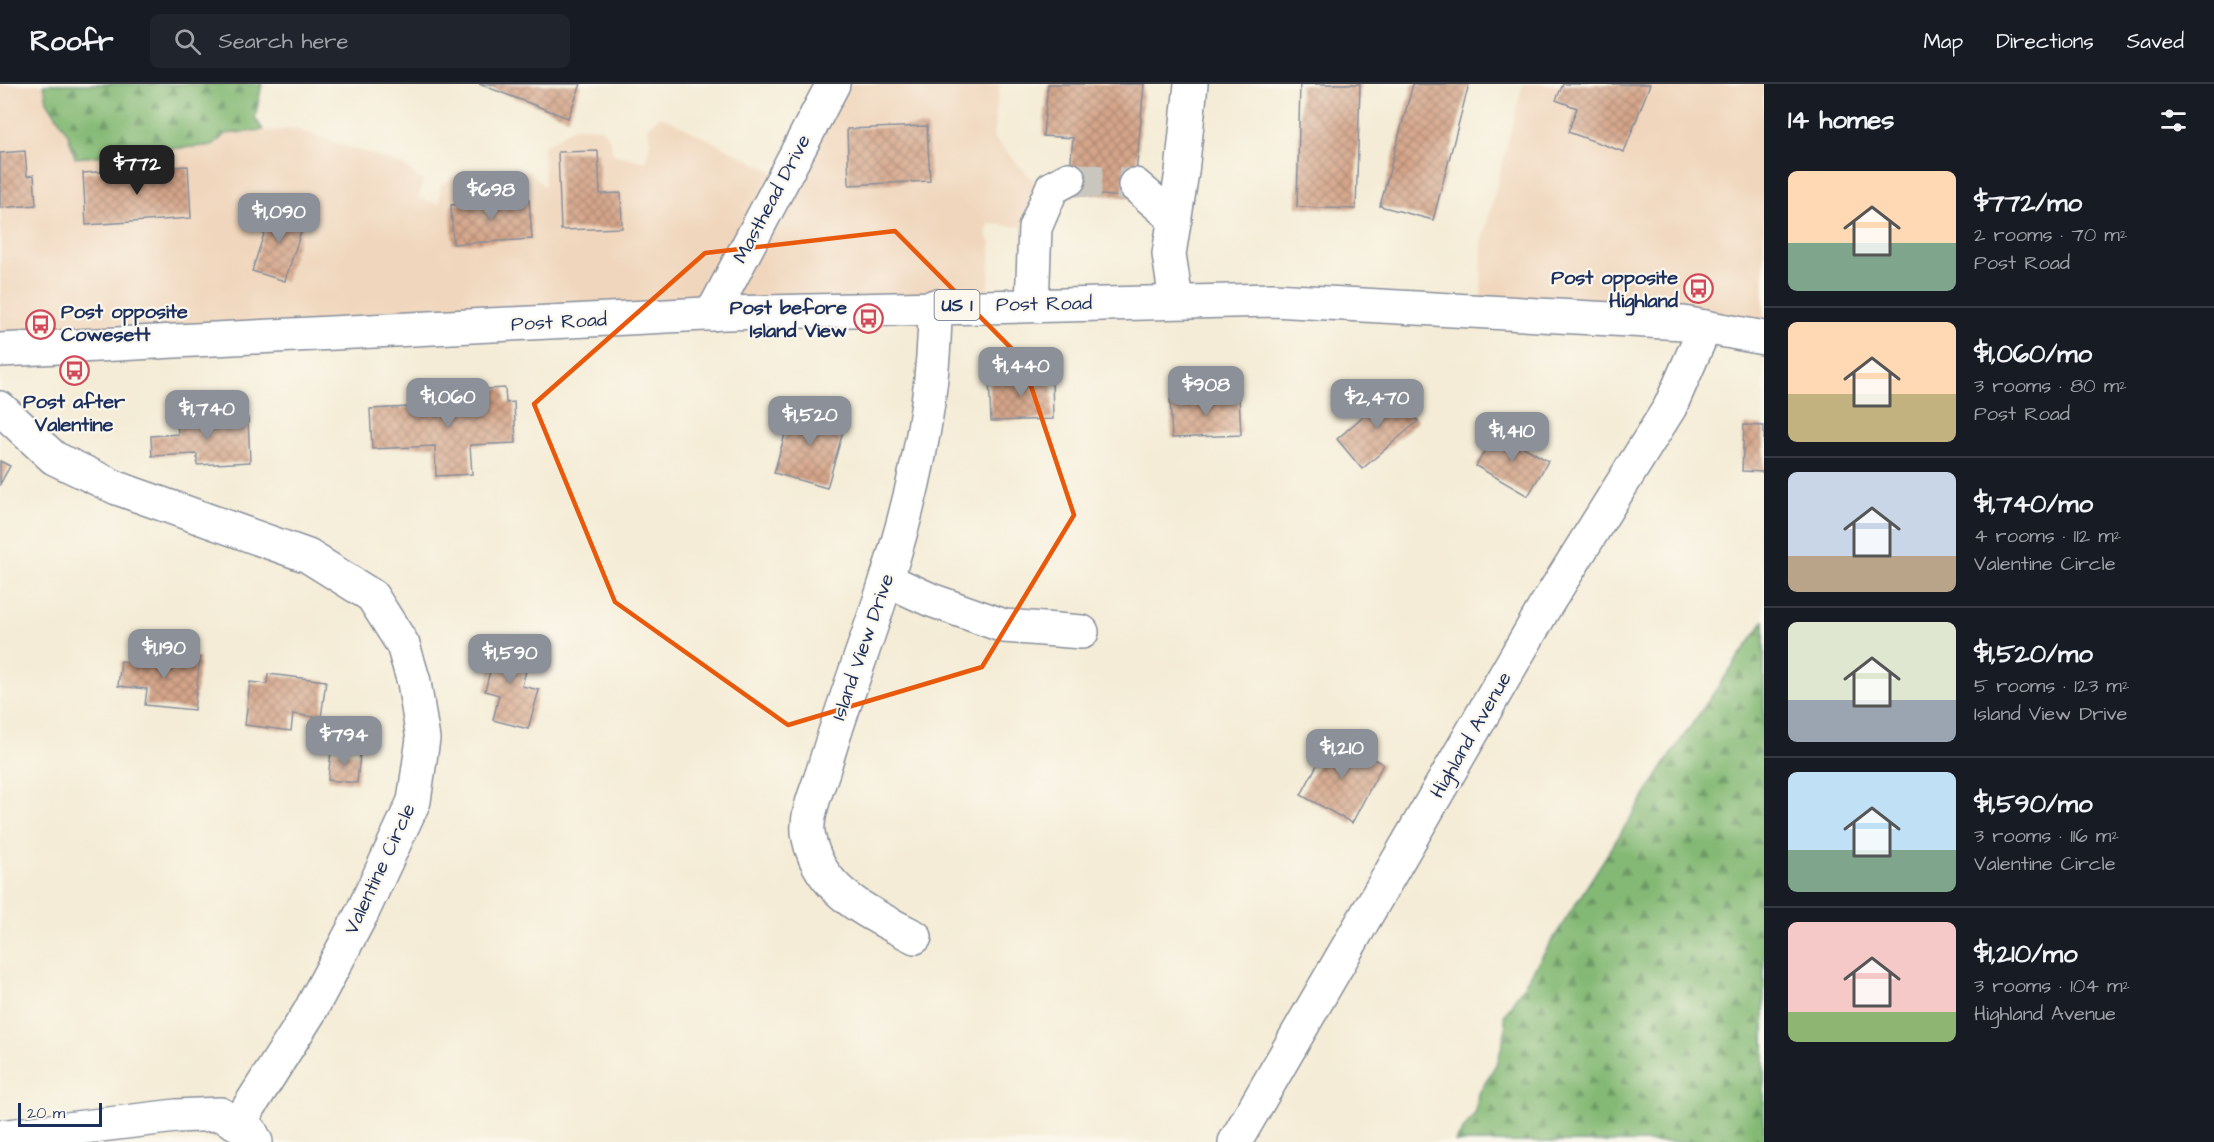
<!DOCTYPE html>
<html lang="en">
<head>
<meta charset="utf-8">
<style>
	:root { --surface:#171b24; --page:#20242c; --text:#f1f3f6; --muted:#9ea1a6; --line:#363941; --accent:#8c9099 }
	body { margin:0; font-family:"Architects Daughter",sans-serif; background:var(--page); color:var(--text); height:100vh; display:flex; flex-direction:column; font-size:22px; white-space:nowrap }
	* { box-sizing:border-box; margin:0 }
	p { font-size:20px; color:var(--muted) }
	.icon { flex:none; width:33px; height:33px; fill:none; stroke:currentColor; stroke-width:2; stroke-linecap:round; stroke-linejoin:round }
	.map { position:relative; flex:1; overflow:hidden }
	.side { display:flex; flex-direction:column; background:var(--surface); width:450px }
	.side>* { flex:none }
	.scale { position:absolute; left:18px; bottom:15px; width:84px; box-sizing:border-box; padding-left:6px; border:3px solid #1b2f5e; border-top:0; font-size:16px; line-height:21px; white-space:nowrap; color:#1b2f5e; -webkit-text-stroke:4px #fbf7ec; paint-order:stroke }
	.price { position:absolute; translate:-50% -51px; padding:0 14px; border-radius:12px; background:var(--accent); color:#fff; font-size:20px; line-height:39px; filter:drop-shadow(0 2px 3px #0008) }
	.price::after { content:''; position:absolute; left:50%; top:36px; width:18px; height:14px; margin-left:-9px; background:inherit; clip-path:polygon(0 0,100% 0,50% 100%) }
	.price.current { background:#222; color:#fff }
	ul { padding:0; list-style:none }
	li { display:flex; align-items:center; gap:18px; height:150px; padding:0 24px }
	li+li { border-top:2px solid var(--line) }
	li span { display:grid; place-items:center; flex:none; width:168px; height:120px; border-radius:9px; color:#555 }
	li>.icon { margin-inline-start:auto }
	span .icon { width:72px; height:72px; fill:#fffc; stroke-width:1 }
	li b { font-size:26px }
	h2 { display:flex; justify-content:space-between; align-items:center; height:72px; padding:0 24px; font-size:26px }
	header { display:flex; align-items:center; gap:36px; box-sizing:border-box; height:84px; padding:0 30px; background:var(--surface); border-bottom:2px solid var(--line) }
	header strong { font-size:28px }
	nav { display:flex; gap:33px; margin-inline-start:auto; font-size:21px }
	.search { width:420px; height:54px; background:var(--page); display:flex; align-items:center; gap:15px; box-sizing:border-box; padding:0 21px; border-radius:9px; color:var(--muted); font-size:22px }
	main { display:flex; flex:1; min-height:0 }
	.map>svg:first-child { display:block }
	.built { fill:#f0d6bc }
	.forest { fill:url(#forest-firs); stroke:#50746a; stroke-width:1.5 }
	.building { fill:url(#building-cross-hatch) }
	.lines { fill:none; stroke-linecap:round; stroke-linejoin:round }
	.minor-tunnel { stroke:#c9c6be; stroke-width:33; stroke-dasharray:33 16; stroke-linecap:butt }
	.minor-casing { stroke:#888e9a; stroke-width:36 }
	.major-casing { stroke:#888e9a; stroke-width:36 }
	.minor { stroke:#fff; stroke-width:33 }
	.major { stroke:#fff; stroke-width:33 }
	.marked { fill:none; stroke:#e8590c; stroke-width:4.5; stroke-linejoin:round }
	.labels { text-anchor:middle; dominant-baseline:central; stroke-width:4.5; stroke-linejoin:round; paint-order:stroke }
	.shield { fill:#fbf7ec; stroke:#5e6b89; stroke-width:1.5 }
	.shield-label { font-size:18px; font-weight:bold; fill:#1b2f5e }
	.street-label { font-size:20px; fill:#1b2f5e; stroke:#fbf7ec }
	.poi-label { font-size:20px; font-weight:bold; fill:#1b2f5e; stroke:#fbf7ec; text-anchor:end }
</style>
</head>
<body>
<header>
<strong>Roofr</strong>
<div class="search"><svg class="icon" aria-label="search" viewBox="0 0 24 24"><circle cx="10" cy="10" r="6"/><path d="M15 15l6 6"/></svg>Search here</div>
<nav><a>Map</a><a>Directions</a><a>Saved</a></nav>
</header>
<main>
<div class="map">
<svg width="1764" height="1058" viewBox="0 0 1764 1058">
	<defs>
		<pattern id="forest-firs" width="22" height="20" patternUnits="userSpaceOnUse" patternTransform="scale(1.5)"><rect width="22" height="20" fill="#84b975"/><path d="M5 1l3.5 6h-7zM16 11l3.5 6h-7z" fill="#6b9763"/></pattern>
		<pattern id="building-cross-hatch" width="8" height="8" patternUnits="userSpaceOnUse" patternTransform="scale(1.5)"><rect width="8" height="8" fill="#d5a589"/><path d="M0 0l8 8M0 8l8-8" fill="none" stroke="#ac8773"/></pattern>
	</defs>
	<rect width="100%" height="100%" fill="#fbf7ec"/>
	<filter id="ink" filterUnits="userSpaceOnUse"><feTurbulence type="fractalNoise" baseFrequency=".0167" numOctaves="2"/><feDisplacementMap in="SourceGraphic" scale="12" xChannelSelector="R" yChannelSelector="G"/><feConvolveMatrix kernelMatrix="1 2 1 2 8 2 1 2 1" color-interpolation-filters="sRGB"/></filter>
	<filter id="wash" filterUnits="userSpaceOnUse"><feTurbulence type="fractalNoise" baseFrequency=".008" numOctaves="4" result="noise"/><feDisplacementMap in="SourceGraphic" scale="24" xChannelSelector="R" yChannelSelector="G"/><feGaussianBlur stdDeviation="1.35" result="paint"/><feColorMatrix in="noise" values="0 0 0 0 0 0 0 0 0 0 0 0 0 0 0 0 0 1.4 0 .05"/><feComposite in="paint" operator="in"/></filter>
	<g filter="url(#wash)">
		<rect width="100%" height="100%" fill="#f4ecd6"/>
		<!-- built -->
		<path class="built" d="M 0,0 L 44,0 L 47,17 L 68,50 L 225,50 L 295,45 L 403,81 L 422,97 L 419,113 L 439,121 L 441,101 L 459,90 L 529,87 L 545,103 L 543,63 L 574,43 L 601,44 L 609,53 L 613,70 L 646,78 L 650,57 L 647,42 L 661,32 L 778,90 L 830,0 L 1000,0 L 993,53 L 1041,105 L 1026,143 L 989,140 L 986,149 L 991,159 L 988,214 L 0,266 Z
			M 1523,0 L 1764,0 L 1764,253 L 1481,227 L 1482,158 Z"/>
		<!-- forest -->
		<path class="forest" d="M 44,0 L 262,0 L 255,34 L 263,46 L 225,50 L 214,61 L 75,74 L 68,50 L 47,17 Z
			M 1764,537 L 1764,1058 L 1455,1058 L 1476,1028 L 1478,1011 L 1498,977 L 1506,944 L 1504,932 L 1672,669 Z"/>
		<g id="blocks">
			<!-- building -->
			<path class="building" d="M 479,0 L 581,0 L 568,34 Z
				M 1048,0 L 1144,0 L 1134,114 L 1068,108 L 1073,54 L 1043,52 Z
				M 1300,0 L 1360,0 L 1356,125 L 1297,123 Z
				M 1413,0 L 1469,0 L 1433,136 L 1380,122 Z
				M 1563,0 L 1650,0 L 1624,68 L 1568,48 L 1577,24 L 1556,16 Z
				M 927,42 L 930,97 L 849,101 L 847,45 Z
				M 25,67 L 27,92 L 34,91 L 36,121 L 0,124 L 0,69 Z
				M 598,67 L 600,110 L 621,109 L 622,144 L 561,146 L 558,68 Z
				M 188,82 L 191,134 L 86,141 L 83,89 Z
				M 529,115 L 532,155 L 453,160 L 451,121 Z
				M 273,122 L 306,132 L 285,197 L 252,187 Z
				M 1052,292 L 1053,335 L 991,337 L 989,294 Z
				M 505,304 L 506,319 L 514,318 L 516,359 L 470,361 L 472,390 L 436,392 L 435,362 L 372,365 L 370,325 L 470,320 L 469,306 Z
				M 1392,307 L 1418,337 L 1362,385 L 1337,355 Z
				M 1239,311 L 1241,351 L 1172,354 L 1170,315 Z
				M 793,322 L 846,337 L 827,404 L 774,389 Z
				M 248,334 L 250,378 L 197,381 L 197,370 L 152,372 L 151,352 L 178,350 L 177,337 Z
				M 1744,341 L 1764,342 L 1764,388 L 1742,387 Z
				M 1496,347 L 1548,377 L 1528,412 L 1476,382 Z
				M 0,377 L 10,382 L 0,400 Z
				M 511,559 L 532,564 L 522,602 L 539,606 L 528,645 L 493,636 L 499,611 L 485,607 L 490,587 L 481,584 L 487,562 L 509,568 Z
				M 151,569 L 200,574 L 194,626 L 145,621 L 147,605 L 118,602 L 121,577 L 150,581 Z
				M 268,590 L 326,597 L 321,634 L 293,630 L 291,647 L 245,641 L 250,598 L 267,600 Z
				M 1332,653 L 1383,680 L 1352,739 L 1301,711 Z
				M 331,667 L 360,670 L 357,699 L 328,696 Z"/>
		</g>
	</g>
	<g filter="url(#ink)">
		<use href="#blocks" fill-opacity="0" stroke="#888e9a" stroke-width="1.5"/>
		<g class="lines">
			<!-- minor-tunnel -->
			<path class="minor-tunnel" d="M 1069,95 L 1135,101"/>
			<defs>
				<path id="minor" d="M 1135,101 L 1175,135
					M 1176,217 L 1169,170 L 1182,88 L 1191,0
					M 1032,220 L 1035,144 L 1052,104 L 1069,95
					M 712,230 L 833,0
					M 0,324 L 54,374 L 117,404 L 308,472 L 372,512 L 403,561 L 414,598 L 423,655 L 414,717 L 362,829 L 309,929 L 239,1039
					M 887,496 L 931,516 L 1004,542 L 1082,548
					M 915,853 C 876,833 828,812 813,768 C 810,761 807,748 808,741 C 809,722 819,701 824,684 C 843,619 867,558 887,494 C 915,406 935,314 935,222
					M 0,1053 L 176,1032 L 220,1030 L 251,1048 L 256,1058
					M 1235,1058 L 1543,526 L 1670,323 L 1705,243"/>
				<path id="major" d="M 0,266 L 725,229 L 1273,216 L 1683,239 L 1764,254"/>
			</defs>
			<!-- minor casing -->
			<use href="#minor" class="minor-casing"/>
			<!-- major casing -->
			<use href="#major" class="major-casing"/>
			<!-- minor -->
			<use href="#minor" class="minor"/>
			<!-- major -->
			<use href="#major" class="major"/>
		</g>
	</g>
	<!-- marked area -->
	<path class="marked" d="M 895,147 L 1022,275 L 1074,431 L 982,583 L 788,641 L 615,518 L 534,320 L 705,169 Z"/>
	<!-- icons -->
	<defs>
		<symbol id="bus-ring" viewBox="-11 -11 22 22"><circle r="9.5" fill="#fbf7ec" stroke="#d1495b" stroke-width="1.5"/><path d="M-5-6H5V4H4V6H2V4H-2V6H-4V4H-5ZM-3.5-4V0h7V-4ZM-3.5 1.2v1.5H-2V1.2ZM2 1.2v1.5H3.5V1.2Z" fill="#d1495b"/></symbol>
	</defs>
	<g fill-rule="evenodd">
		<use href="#bus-ring" x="1682" y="188" width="33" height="33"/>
		<use href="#bus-ring" x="852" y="218" width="33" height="33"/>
		<use href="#bus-ring" x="24" y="224" width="33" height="33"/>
		<use href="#bus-ring" x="58" y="270" width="33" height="33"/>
	</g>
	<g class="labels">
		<!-- shield labels -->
		<rect class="shield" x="934.5" y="206" width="45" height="30" rx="4.5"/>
		<g class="shield-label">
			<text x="957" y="221">US 1</text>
		</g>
		<!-- street labels -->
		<g class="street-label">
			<text transform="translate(772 115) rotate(-62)">Masthead Drive</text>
			<text transform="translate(1044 220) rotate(-1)">Post Road</text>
			<text transform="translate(559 238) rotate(-3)">Post Road</text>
			<text transform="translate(863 563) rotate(-71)">Island View Drive</text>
			<text transform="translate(1471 651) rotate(-60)">Highland Avenue</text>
			<text transform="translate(380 785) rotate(-65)">Valentine Circle</text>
		</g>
		<!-- poi labels -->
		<g class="poi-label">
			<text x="1678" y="194">Post opposite<tspan x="1678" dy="23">Highland</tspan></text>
			<text x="847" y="224">Post before<tspan x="847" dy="23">Island View</tspan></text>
			<text x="61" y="228" text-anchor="start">Post opposite<tspan x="61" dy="23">Cowesett</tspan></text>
			<text x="74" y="318" text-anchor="middle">Post after<tspan x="74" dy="23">Valentine</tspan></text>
		</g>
	</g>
</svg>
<div class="scale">20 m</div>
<b class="price current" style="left:137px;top:112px">$772</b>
<b class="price" style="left:491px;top:138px">$698</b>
<b class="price" style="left:279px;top:160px">$1,090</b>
<b class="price" style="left:1021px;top:314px">$1,440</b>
<b class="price" style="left:1206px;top:333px">$908</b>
<b class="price" style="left:448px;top:345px">$1,060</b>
<b class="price" style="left:1377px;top:346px">$2,470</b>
<b class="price" style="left:207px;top:357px">$1,740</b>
<b class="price" style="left:810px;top:363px">$1,520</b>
<b class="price" style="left:1512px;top:379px">$1,410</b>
<b class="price" style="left:164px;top:596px">$1,190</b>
<b class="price" style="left:510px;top:601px">$1,590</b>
<b class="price" style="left:344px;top:683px">$794</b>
<b class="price" style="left:1342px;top:696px">$1,210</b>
</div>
<section class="side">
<h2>14 homes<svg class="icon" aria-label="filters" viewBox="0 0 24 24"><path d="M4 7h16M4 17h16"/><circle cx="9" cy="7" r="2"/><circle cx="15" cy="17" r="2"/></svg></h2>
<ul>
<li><span style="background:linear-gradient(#ffd9b3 60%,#7fa58c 0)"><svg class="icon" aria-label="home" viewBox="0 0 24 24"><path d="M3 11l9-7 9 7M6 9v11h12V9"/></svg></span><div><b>$772/mo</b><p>2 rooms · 70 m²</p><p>Post Road</p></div></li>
<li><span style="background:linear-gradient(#ffd9b3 60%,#c2b280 0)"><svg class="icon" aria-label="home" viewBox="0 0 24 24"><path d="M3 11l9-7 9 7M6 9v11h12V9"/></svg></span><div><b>$1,060/mo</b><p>3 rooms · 80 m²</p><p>Post Road</p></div></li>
<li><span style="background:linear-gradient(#c9d6e8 70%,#b9a48a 0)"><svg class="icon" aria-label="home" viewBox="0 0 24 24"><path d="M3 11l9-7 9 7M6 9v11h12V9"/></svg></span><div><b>$1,740/mo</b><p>4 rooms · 112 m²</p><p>Valentine Circle</p></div></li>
<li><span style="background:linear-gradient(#dfe7d0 65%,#9aa5b1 0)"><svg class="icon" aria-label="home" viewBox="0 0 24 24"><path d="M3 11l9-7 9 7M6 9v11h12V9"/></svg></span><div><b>$1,520/mo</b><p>5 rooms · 123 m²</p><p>Island View Drive</p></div></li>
<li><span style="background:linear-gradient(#bfe0f5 65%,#7fa58c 0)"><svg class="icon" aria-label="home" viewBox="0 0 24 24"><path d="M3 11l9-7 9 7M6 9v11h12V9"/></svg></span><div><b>$1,590/mo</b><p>3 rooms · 116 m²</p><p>Valentine Circle</p></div></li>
<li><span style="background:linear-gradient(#f6c9c9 75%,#8fb573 0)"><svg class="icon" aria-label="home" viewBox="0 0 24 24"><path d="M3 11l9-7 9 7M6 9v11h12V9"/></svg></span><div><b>$1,210/mo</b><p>3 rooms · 104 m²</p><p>Highland Avenue</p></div></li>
</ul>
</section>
</main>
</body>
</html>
